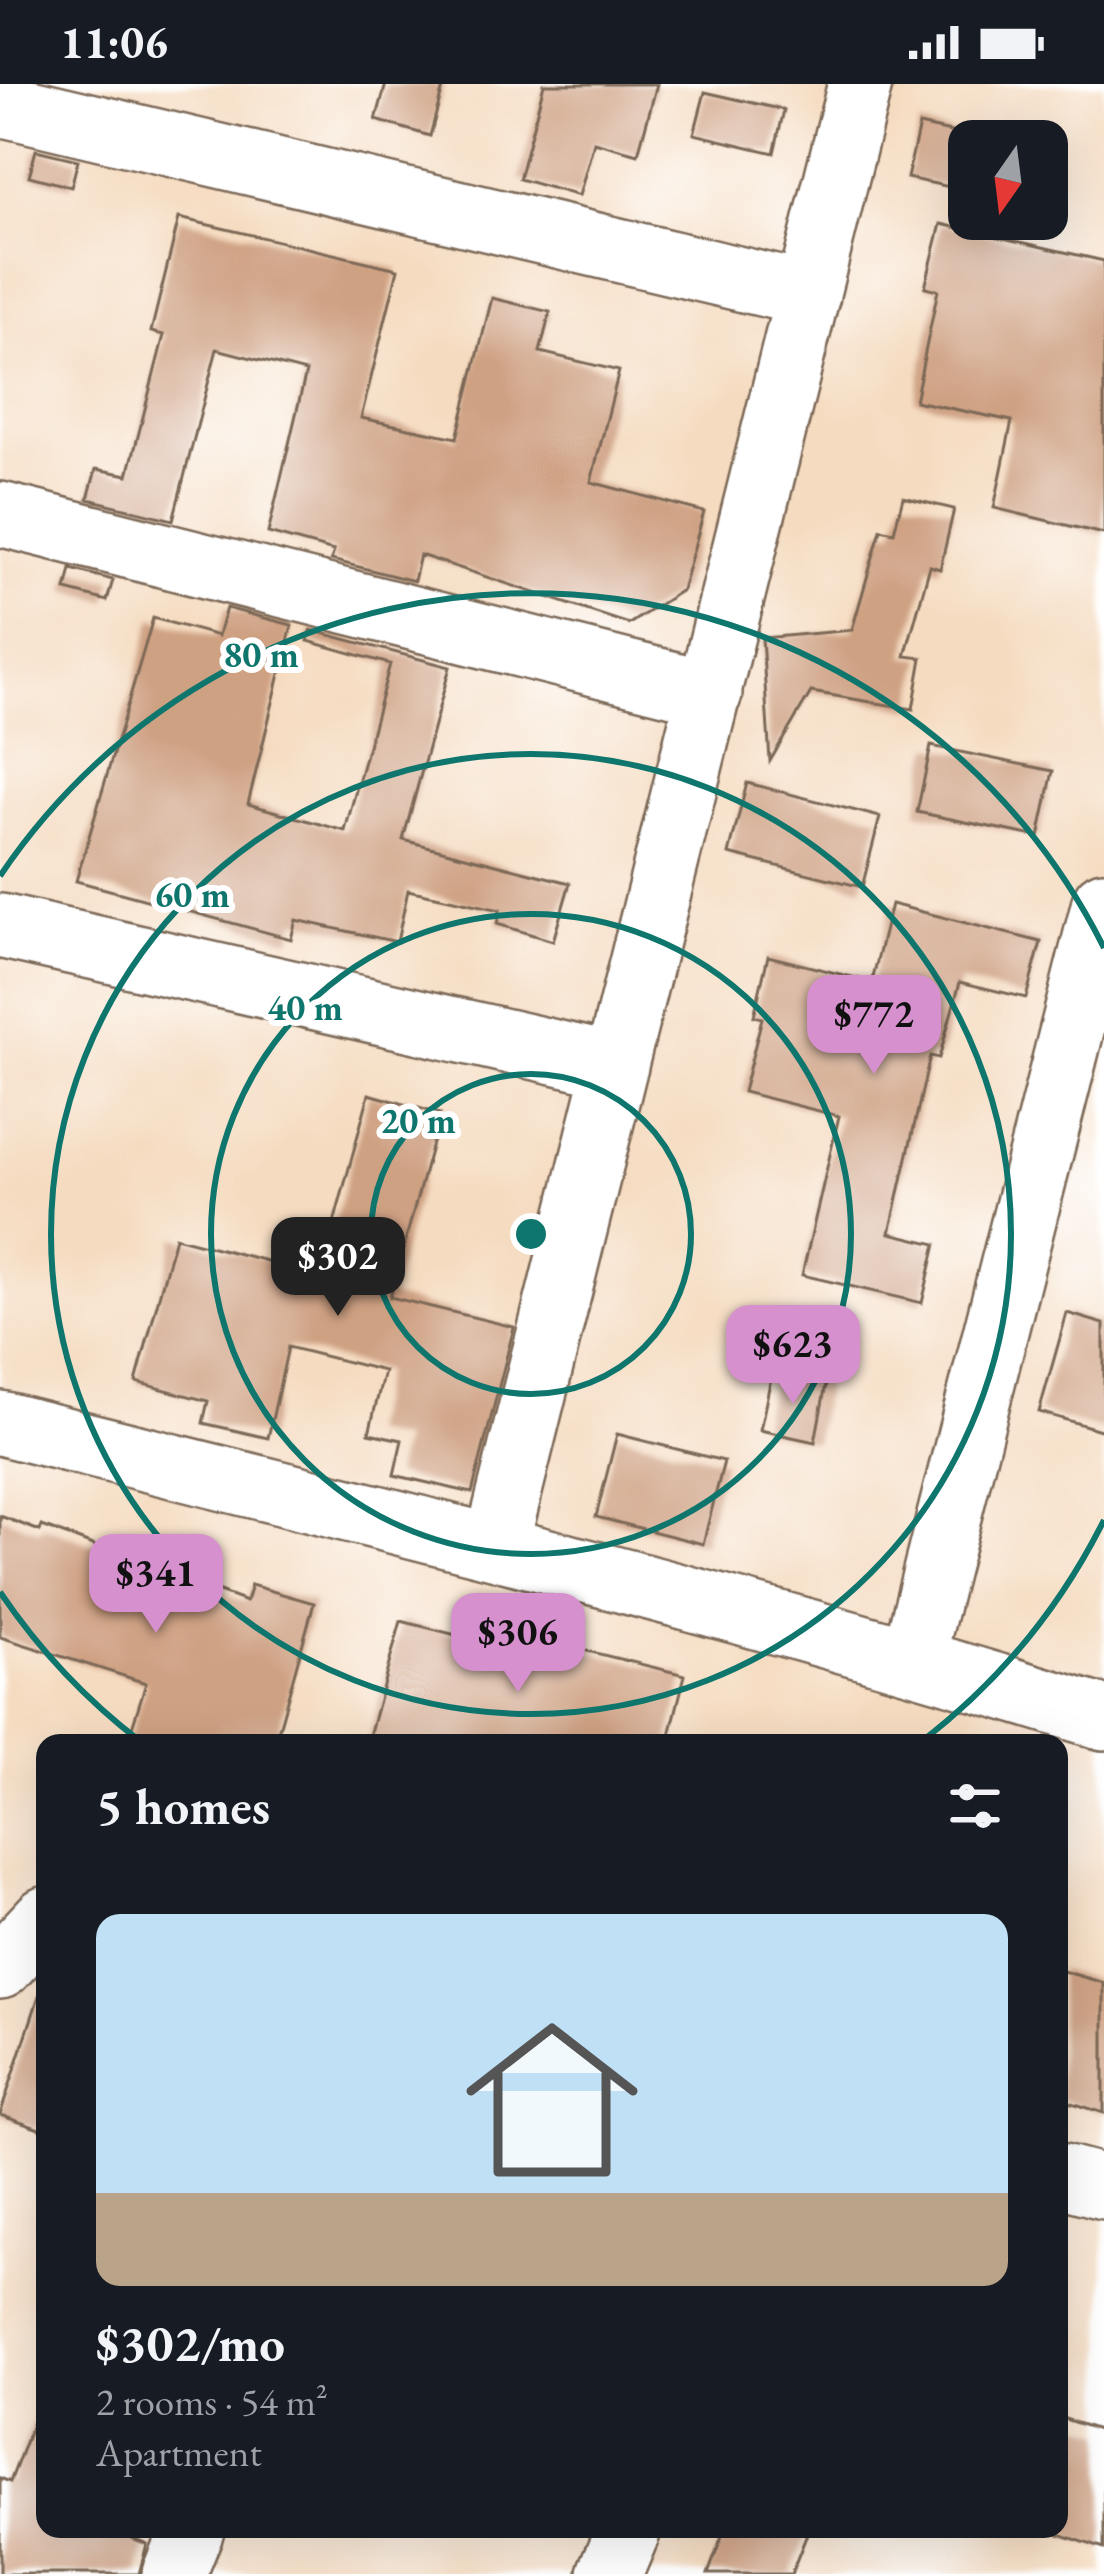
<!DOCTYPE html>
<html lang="en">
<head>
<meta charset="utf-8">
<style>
	:root { --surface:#171b24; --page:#242831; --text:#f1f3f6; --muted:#9ea1a6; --line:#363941; --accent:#d690ce }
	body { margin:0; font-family:"EB Garamond",serif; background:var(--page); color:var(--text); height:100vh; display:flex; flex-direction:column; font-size:45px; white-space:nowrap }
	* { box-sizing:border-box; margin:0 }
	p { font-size:39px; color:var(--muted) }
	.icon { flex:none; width:66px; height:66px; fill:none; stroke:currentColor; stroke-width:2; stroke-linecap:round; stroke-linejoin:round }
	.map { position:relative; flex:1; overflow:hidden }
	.side { position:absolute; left:36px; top:1650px; width:1032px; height:804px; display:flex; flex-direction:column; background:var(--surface); border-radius:24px; box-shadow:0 12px 48px #0002 }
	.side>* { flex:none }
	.needle { width:78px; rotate:194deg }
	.controls { position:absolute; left:948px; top:36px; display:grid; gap:24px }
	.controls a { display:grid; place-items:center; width:120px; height:120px; border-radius:24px; background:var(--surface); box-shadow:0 12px 48px #0002; font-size:60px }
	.price { position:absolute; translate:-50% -102px; padding:0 27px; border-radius:24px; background:var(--accent); color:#111; font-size:39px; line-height:78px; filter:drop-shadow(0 3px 6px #0008) }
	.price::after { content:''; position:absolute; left:50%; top:72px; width:36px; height:27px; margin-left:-18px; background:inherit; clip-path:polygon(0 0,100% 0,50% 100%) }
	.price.active { background:#222; color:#fff }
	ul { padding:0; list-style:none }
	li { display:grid; align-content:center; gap:24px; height:636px; padding:0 60px }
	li+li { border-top:3px solid var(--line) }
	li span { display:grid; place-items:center; height:372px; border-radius:24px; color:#555 }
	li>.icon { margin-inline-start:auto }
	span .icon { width:216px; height:216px; fill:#fffc; stroke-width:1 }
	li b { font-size:51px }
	h2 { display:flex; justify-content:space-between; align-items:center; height:144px; padding:0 60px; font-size:51px }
	.status { display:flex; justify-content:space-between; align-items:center; height:84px; padding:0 60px; background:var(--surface); direction:ltr }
	.status svg { height:33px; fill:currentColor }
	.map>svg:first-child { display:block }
	.building { fill:#cfa183 }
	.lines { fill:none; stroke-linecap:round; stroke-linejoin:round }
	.street-casing { stroke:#7c6857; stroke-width:68 }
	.street { stroke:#fff; stroke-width:63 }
	.ring { fill:none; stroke:#0f766e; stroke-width:6 }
	.centre { fill:#0f766e; stroke:#fff; stroke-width:6 }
	.ring-label { font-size:36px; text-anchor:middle; font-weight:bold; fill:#0f766e; stroke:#fff; stroke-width:12; stroke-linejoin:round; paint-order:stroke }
</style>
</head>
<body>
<div class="status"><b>11:06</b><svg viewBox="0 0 49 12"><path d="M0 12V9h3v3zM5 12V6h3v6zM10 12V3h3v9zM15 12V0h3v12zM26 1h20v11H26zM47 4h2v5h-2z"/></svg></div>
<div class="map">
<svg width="1104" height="2490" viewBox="0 0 1104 2490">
	<rect width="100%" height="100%" fill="#fff"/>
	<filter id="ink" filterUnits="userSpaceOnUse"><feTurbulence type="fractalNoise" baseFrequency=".00833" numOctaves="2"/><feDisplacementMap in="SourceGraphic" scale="24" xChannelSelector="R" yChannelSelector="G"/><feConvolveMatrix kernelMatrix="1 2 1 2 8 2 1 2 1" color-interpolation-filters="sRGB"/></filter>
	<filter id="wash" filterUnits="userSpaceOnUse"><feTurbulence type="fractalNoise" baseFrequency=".004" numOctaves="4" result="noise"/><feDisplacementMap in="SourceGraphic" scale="48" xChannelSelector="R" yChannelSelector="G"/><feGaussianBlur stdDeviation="2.7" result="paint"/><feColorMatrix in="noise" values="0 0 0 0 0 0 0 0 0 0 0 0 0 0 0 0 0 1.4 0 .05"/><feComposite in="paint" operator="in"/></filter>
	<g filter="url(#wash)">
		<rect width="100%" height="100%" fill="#f5dcc1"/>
		<g id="blocks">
			<!-- building -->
			<path class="building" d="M 386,0 L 444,0 L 430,52 L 376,36 Z
				M 544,0 L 657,0 L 638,70 L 594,58 L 579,112 L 519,95 Z
				M 705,8 L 784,26 L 774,69 L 694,50 Z
				M 919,41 L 969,52 L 969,107 L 907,94 Z
				M 36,66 L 78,76 L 71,103 L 29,92 Z
				M 179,134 L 398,185 L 361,334 L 457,354 L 492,214 L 550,228 L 540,268 L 619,287 L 591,398 L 704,428 L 682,506 L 629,540 L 420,471 L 414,497 L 331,476 L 334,467 L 268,449 L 306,288 L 217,265 L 173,436 L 88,415 L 96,385 L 128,391 L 164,251 L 151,248 Z
				M 941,140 L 1104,177 L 1104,450 L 994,424 L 1012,337 L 915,317 L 938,206 L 925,203 Z
				M 903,413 L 954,425 L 940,485 L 930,482 L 905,572 L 922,574 L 913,625 L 811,608 L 770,677 L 762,554 L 852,546 L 881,445 L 894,448 Z
				M 71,485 L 113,496 L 107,517 L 66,506 Z
				M 226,524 L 292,541 L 248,720 L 345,747 L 390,580 L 308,557 L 311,546 L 450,583 L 403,756 L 570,799 L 553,857 L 497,840 L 500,826 L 408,806 L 397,858 L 296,836 L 291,855 L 76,797 L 153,534 L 218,552 Z
				M 931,662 L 1053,687 L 1039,753 L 917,728 Z
				M 747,699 L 880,733 L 862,803 L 729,770 Z
				M 891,820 L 1041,858 L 1026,914 L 960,898 L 939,974 L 930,972 L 890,1149 L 936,1160 L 922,1219 L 802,1191 L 839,1032 L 743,1008 L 762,934 L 754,932 L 768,872 L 872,898 Z
				M 369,1010 L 440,1030 L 390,1213 L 514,1243 L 472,1409 L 394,1391 L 402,1356 L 369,1349 L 384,1287 L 288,1263 L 268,1354 L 203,1339 L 208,1317 L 136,1298 L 175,1153 L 320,1191 Z
				M 1067,1229 L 1104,1240 L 1104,1347 L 1039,1328 Z
				M 772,1289 L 826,1300 L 815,1358 L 760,1346 Z
				M 617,1350 L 724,1377 L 703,1460 L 596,1433 Z
				M 0,1432 L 40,1447 L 42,1442 L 246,1518 L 251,1501 L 314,1519 L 275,1659 L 127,1659 L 146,1599 L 0,1553 Z
				M 401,1537 L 562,1578 L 567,1562 L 685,1591 L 668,1659 L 367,1659 Z
				M 1059,1886 L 1104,1899 L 1104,2029 L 1059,2015 Z
				M 39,1912 L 45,1913 L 45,2047 L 0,2031 Z
				M 41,2317 L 45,2445 L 110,2445 L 147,2460 L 139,2490 L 0,2490 L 0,2394 L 10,2398 Z
				M 1059,2333 L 1104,2348 L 1104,2465 L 1059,2450 Z
				M 725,2445 L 809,2445 L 791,2490 L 708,2490 Z"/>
		</g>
	</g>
	<g filter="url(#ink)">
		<use href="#blocks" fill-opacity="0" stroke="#7c6857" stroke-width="3"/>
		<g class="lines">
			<defs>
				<path id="street" d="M 0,20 L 808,211
					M 0,430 L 710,609
					M 0,842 L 616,982
					M 0,1339 C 370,1431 740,1521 1104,1634
					M 496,1463 L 860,0
					M 913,1575 L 1104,819
					M 0,1883 L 45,1835
					M 1059,2091 L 1104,2103
					M 174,2490 L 192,2445
					M 610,2490 L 629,2445"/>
			</defs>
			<!-- street casing -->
			<use href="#street" class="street-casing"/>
			<!-- street -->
			<use href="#street" class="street"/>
		</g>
	</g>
	<!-- distance rings -->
	<g class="ring">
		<circle cx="531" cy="1150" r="160"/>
		<circle cx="531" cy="1150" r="320"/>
		<circle cx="531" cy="1150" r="480"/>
		<path d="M1104 1436A640 640 0 0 1 921 1658M141 1658A640 640 0 0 1 0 1508M0 792A640 640 0 0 1 1104 864"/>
	</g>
	<circle cx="531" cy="1150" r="18" class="centre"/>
	<g class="ring-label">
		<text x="261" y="583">80 m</text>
		<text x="192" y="823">60 m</text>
		<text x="305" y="936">40 m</text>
		<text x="418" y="1049">20 m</text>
	</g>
</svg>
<div class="controls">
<a><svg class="needle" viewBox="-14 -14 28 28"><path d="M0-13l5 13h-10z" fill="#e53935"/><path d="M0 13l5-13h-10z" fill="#9ea1a6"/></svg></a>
</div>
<b class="price" style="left:874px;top:993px">$772</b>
<b class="price active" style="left:338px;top:1235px">$302</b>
<b class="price" style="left:793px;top:1323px">$623</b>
<b class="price" style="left:156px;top:1552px">$341</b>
<b class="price" style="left:518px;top:1611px">$306</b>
<section class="side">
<h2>5 homes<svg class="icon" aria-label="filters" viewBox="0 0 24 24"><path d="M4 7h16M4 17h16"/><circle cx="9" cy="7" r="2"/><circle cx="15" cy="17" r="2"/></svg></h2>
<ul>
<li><span style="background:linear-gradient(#bfe0f5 75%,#b9a48a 0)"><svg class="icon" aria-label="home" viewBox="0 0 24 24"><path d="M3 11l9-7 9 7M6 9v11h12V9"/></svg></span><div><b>$302/mo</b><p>2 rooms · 54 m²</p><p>Apartment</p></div></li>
</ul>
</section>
</div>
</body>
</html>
